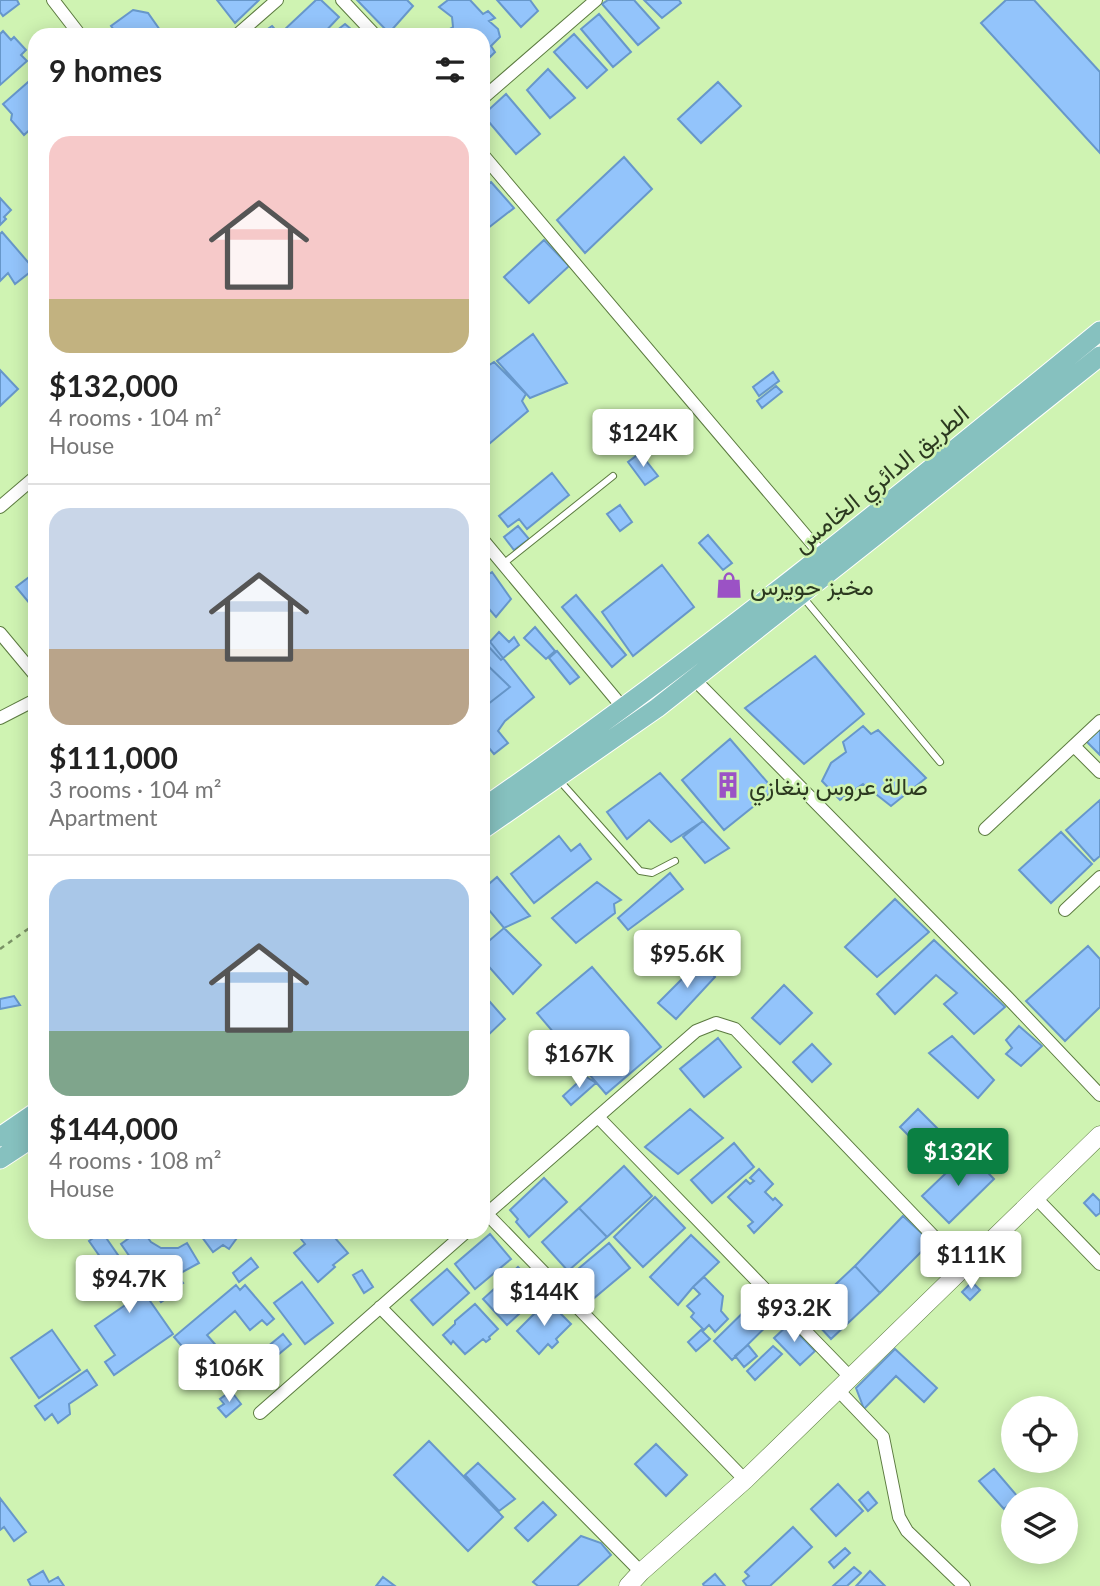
<!DOCTYPE html>
<html lang="en">
<head>
<meta charset="utf-8">
<style>
	:root { --surface:#fff; --page:#f6f6f6; --text:#222; --muted:#767676; --line:#e0e0e0; --accent:#0b8043 }
	body { margin:0; font-family:Lato,Vazirmatn,sans-serif; background:var(--page); color:var(--text); height:100vh; display:flex; flex-direction:column; font-size:26px; white-space:nowrap }
	* { box-sizing:border-box; margin:0 }
	p { font-size:23px; color:var(--muted) }
	.icon { flex:none; width:38px; height:38px; fill:none; stroke:currentColor; stroke-width:2; stroke-linecap:round; stroke-linejoin:round }
	.map { position:relative; flex:1; overflow:hidden }
	.drawer { position:absolute; left:28px; top:28px; width:462px; height:1211px; display:flex; flex-direction:column; background:var(--surface); border-radius:21px; box-shadow:0 4px 18px #0003 }
	.drawer>* { flex:none }
	.controls { position:absolute; left:1001px; top:1396px; display:grid; gap:14px }
	.controls a { display:grid; place-items:center; width:77px; height:77px; border-radius:50%; background:var(--surface); box-shadow:0 4px 18px #0003; font-size:35px }
	.price { position:absolute; translate:-50% -60px; padding:0 16px; border-radius:7px; background:#fff; color:#222; font-size:23px; line-height:46px; filter:drop-shadow(0 2px 4px #0008) }
	.price::after { content:''; position:absolute; left:50%; top:42px; width:21px; height:16px; margin-left:-10px; background:inherit; clip-path:polygon(0 0,100% 0,50% 100%) }
	.price.active { background:var(--accent); color:#fff }
	ul { padding:0; list-style:none }
	li { display:grid; align-content:center; gap:14px; height:371px; padding:0 21px }
	li+li { border-top:2px solid var(--line) }
	li span { display:grid; place-items:center; height:217px; border-radius:21px; color:#555 }
	li>.icon { margin-inline-start:auto }
	span .icon { width:126px; height:126px; fill:#fffc; stroke-width:1 }
	li b { font-size:30px }
	h2 { display:flex; justify-content:space-between; align-items:center; height:84px; padding:0 21px; font-size:30px }
	.map>svg:first-child { display:block }
	.building { fill:#93c4fb; stroke:#6797ca; stroke-width:2 }
	.lines { fill:none; stroke-linecap:round; stroke-linejoin:round }
	.service-casing { stroke:#5c7b40; stroke-width:8 }
	.minor-casing { stroke:#5c7b40; stroke-width:14 }
	.secondary-casing { stroke:#5c7b40; stroke-width:19 }
	.primary-casing { stroke:#fff; stroke-width:21 }
	.path { stroke:#7b9366; stroke-width:2.5; stroke-dasharray:5 5; stroke-linecap:butt }
	.service { stroke:#fff; stroke-width:6 }
	.minor { stroke:#fff; stroke-width:12 }
	.secondary { stroke:#fff; stroke-width:18 }
	.primary { stroke:#86c1bf; stroke-width:19 }
	.labels { text-anchor:middle; dominant-baseline:central; stroke-width:5; stroke-linejoin:round; paint-order:stroke }
	.street-label { font-size:24px; fill:#2c3920; stroke:#cff3b2 }
	.poi-label { font-size:24px; fill:#2c3920; stroke:#cff3b2; text-anchor:start }
</style>
</head>
<body>
<div class="map">
<svg width="1100" height="1586" viewBox="0 0 1100 1586">
	<rect width="100%" height="100%" fill="#cff3b2"/>
	<!-- building -->
	<path class="building" d="M 0,0 L 17,0 L 19,4 L 3,16 L 0,12 Z
		M 217,0 L 259,0 L 235,23 Z
		M 316,0 L 321,0 L 339,17 L 322,35 L 288,35 L 284,30 Z
		M 357,0 L 407,0 L 413,6 L 389,33 Z
		M 448,0 L 470,0 L 483,14 L 488,11 L 495,18 L 489,21 L 498,29 L 500,37 L 491,46 L 495,52 L 490,57 L 486,50 L 483,52 L 483,35 L 450,35 L 448,30 L 453,27 L 452,17 L 439,7 Z
		M 497,0 L 530,0 L 538,11 L 521,27 Z
		M 608,0 L 634,0 L 659,28 L 638,45 L 602,4 Z
		M 644,0 L 679,0 L 681,3 L 662,18 Z
		M 1006,0 L 1034,0 L 1100,72 L 1100,153 L 981,23 Z
		M 133,10 L 148,13 L 160,30 L 153,35 L 118,35 L 111,26 Z
		M 599,14 L 631,52 L 613,67 L 581,29 Z
		M 345,24 L 358,35 L 331,35 Z
		M 272,26 L 280,35 L 259,35 Z
		M 3,31 L 11,40 L 14,37 L 26,50 L 21,55 L 27,61 L 0,85 L 0,34 Z
		M 574,34 L 607,70 L 587,88 L 554,52 Z
		M 548,69 L 575,98 L 550,118 L 527,90 Z
		M 35,76 L 35,125 L 24,135 L 11,120 L 12,114 L 3,104 Z
		M 718,82 L 741,106 L 701,143 L 678,119 Z
		M 506,94 L 540,134 L 516,154 L 483,115 Z
		M 624,157 L 652,189 L 585,253 L 557,220 Z
		M 491,182 L 514,208 L 483,232 L 483,188 Z
		M 0,198 L 11,210 L 4,217 L 6,219 L 0,225 Z
		M 2,232 L 34,269 L 15,284 L 8,273 L 0,281 L 0,234 Z
		M 544,240 L 569,266 L 529,303 L 504,277 Z
		M 533,334 L 567,383 L 530,398 L 497,361 Z
		M 494,362 L 526,394 L 522,401 L 528,411 L 483,449 L 483,369 Z
		M 0,370 L 18,389 L 0,406 Z
		M 773,372 L 779,381 L 759,396 L 753,387 Z
		M 776,386 L 782,392 L 762,408 L 757,401 Z
		M 640,453 L 658,476 L 645,485 L 628,462 Z
		M 552,473 L 569,495 L 527,529 L 519,519 L 508,527 L 499,516 Z
		M 620,505 L 632,522 L 620,531 L 607,514 Z
		M 518,526 L 529,539 L 514,550 L 504,537 Z
		M 708,535 L 732,563 L 723,570 L 699,543 Z
		M 662,565 L 694,607 L 633,656 L 602,612 Z
		M 492,572 L 511,599 L 496,617 L 483,602 L 483,578 Z
		M 29,577 L 35,584 L 35,610 L 16,587 Z
		M 576,595 L 626,655 L 612,667 L 562,607 Z
		M 535,627 L 555,651 L 546,659 L 524,638 Z
		M 499,632 L 509,642 L 514,637 L 519,645 L 501,660 L 487,645 Z
		M 487,638 L 534,697 L 505,721 L 498,731 L 508,743 L 494,754 L 483,741 L 483,642 Z
		M 557,651 L 579,677 L 570,684 L 549,658 Z
		M 815,656 L 864,714 L 804,764 L 745,708 Z
		M 483,661 L 510,687 L 483,708 Z
		M 863,726 L 871,734 L 878,730 L 926,778 L 891,806 L 863,784 L 840,800 L 822,781 L 831,763 L 846,752 L 843,742 Z
		M 1100,728 L 1100,755 L 1086,741 Z
		M 730,739 L 774,790 L 724,830 L 682,780 Z
		M 660,773 L 703,821 L 671,842 L 649,820 L 627,839 L 607,812 Z
		M 1100,800 L 1100,856 L 1094,861 L 1066,830 Z
		M 703,821 L 729,848 L 705,863 L 683,837 Z
		M 1061,832 L 1092,864 L 1051,903 L 1019,870 Z
		M 559,836 L 571,851 L 580,844 L 591,859 L 534,903 L 511,874 Z
		M 670,873 L 683,889 L 628,930 L 618,918 Z
		M 497,877 L 530,916 L 504,928 L 483,903 L 483,889 Z
		M 597,882 L 621,900 L 614,904 L 615,913 L 576,943 L 552,918 Z
		M 895,899 L 929,932 L 877,977 L 845,947 Z
		M 504,928 L 541,965 L 513,994 L 483,960 L 483,946 Z
		M 934,940 L 1005,1007 L 974,1034 L 944,1004 L 957,993 L 936,975 L 895,1014 L 877,994 Z
		M 1088,946 L 1100,959 L 1100,1007 L 1065,1041 L 1026,1001 Z
		M 700,961 L 715,977 L 676,1019 L 658,1003 Z
		M 592,967 L 661,1047 L 606,1094 L 537,1013 Z
		M 784,985 L 812,1013 L 780,1044 L 752,1018 Z
		M 483,994 L 505,1019 L 483,1040 Z
		M 14,996 L 20,1005 L 0,1009 L 0,999 Z
		M 1019,1026 L 1042,1046 L 1021,1066 L 1006,1054 L 1012,1048 L 1006,1040 Z
		M 952,1036 L 994,1080 L 978,1098 L 929,1053 Z
		M 718,1038 L 741,1067 L 704,1097 L 680,1069 Z
		M 812,1044 L 831,1064 L 812,1082 L 793,1062 Z
		M 585,1076 L 596,1083 L 571,1105 L 563,1096 Z
		M 690,1109 L 723,1138 L 678,1174 L 645,1147 Z
		M 918,1109 L 958,1149 L 940,1167 L 900,1127 Z
		M 734,1143 L 754,1167 L 712,1203 L 691,1180 Z
		M 968,1152 L 994,1179 L 949,1223 L 922,1196 Z
		M 624,1166 L 652,1196 L 607,1237 L 579,1208 Z
		M 759,1169 L 773,1184 L 765,1192 L 773,1200 L 775,1198 L 782,1205 L 754,1233 L 748,1226 L 753,1222 L 728,1197 L 746,1180 L 750,1184 L 754,1181 L 750,1178 Z
		M 544,1178 L 567,1202 L 529,1237 L 516,1222 L 518,1219 L 510,1210 Z
		M 1093,1194 L 1100,1201 L 1100,1213 L 1096,1216 L 1084,1203 Z
		M 655,1197 L 685,1228 L 643,1267 L 614,1237 Z
		M 579,1208 L 607,1237 L 568,1271 L 542,1242 Z
		M 903,1216 L 931,1242 L 880,1293 L 855,1266 Z
		M 102,1232 L 173,1334 L 114,1375 L 105,1362 L 115,1355 L 95,1326 L 131,1301 L 89,1241 Z
		M 201,1232 L 243,1232 L 237,1238 L 229,1249 L 223,1245 L 213,1252 L 199,1233 Z
		M 310,1232 L 330,1232 L 348,1253 L 333,1265 L 335,1267 L 318,1282 L 294,1253 L 305,1244 L 301,1239 Z
		M 136,1233 L 139,1238 L 145,1234 L 151,1242 L 161,1248 L 178,1248 L 187,1243 L 199,1263 L 177,1275 L 183,1283 L 172,1290 L 173,1294 L 161,1302 L 121,1244 Z
		M 490,1234 L 511,1259 L 475,1289 L 455,1264 Z
		M 691,1235 L 719,1262 L 693,1287 L 678,1305 L 650,1277 Z
		M 609,1243 L 630,1268 L 593,1299 L 572,1274 Z
		M 251,1258 L 258,1267 L 239,1282 L 233,1273 Z
		M 855,1266 L 880,1293 L 831,1339 L 806,1312 Z
		M 518,1267 L 540,1290 L 529,1301 L 531,1303 L 507,1325 L 483,1299 Z
		M 447,1269 L 469,1293 L 433,1325 L 411,1300 Z
		M 362,1270 L 373,1287 L 364,1293 L 353,1275 Z
		M 704,1277 L 723,1296 L 721,1311 L 728,1319 L 715,1332 L 709,1325 L 704,1330 L 691,1317 L 694,1313 L 687,1306 L 700,1294 L 693,1287 Z
		M 302,1282 L 333,1323 L 305,1344 L 274,1303 Z
		M 972,1282 L 980,1290 L 970,1300 L 962,1292 Z
		M 236,1285 L 240,1290 L 245,1285 L 274,1319 L 267,1325 L 262,1320 L 250,1330 L 235,1311 L 207,1335 L 231,1363 L 211,1380 L 174,1337 Z
		M 758,1298 L 777,1316 L 732,1360 L 714,1341 Z
		M 550,1303 L 571,1324 L 556,1339 L 558,1342 L 552,1348 L 548,1344 L 539,1354 L 517,1331 L 539,1309 L 542,1310 Z
		M 475,1304 L 498,1329 L 489,1337 L 490,1339 L 486,1342 L 483,1339 L 465,1354 L 453,1341 L 451,1344 L 443,1335 L 455,1324 L 455,1321 Z
		M 789,1324 L 815,1351 L 800,1365 L 774,1338 Z
		M 52,1330 L 80,1370 L 39,1398 L 11,1358 Z
		M 701,1330 L 710,1339 L 696,1351 L 688,1342 Z
		M 283,1334 L 291,1344 L 274,1358 L 266,1348 Z
		M 748,1345 L 757,1356 L 744,1367 L 735,1356 Z
		M 773,1346 L 782,1354 L 755,1380 L 747,1371 Z
		M 895,1349 L 937,1388 L 924,1402 L 896,1376 L 864,1409 L 856,1388 Z
		M 87,1370 L 97,1385 L 69,1404 L 70,1414 L 58,1423 L 52,1414 L 45,1420 L 35,1406 Z
		M 231,1391 L 241,1404 L 226,1417 L 218,1408 L 224,1404 L 220,1399 Z
		M 429,1441 L 503,1517 L 468,1551 L 394,1475 Z
		M 656,1444 L 687,1475 L 666,1496 L 635,1464 Z
		M 478,1463 L 515,1499 L 499,1511 L 465,1475 Z
		M 994,1469 L 1018,1497 L 1004,1509 L 979,1481 Z
		M 838,1484 L 863,1511 L 836,1536 L 811,1509 Z
		M 868,1492 L 877,1503 L 868,1511 L 859,1500 Z
		M 0,1498 L 26,1532 L 14,1541 L 4,1527 L 0,1530 Z
		M 543,1502 L 556,1515 L 528,1541 L 515,1528 Z
		M 793,1527 L 812,1547 L 770,1586 L 747,1586 L 743,1581 L 749,1576 L 745,1572 Z
		M 581,1536 L 601,1543 L 611,1555 L 577,1586 L 538,1586 L 533,1582 Z
		M 845,1548 L 850,1553 L 834,1568 L 829,1562 Z
		M 854,1567 L 861,1573 L 847,1586 L 833,1586 Z
		M 43,1571 L 49,1582 L 58,1577 L 64,1586 L 31,1586 L 28,1580 Z
		M 870,1571 L 885,1586 L 856,1586 Z
		M 715,1574 L 725,1586 L 704,1586 L 703,1584 Z
		M 383,1577 L 395,1586 L 376,1586 Z"/>
	<g class="lines">
		<defs>
			<path id="service" d="M 503,564 L 613,476
				M 802,596 L 940,762
				M 559,780 L 640,871 L 652,873 L 675,861"/>
			<path id="minor" d="M 53,0 L 80,35
				M 342,0 L 375,35
				M 237,35 L 277,0
				M 483,98 L 596,0
				M 483,155 L 822,555
				M 0,507 L 35,477
				M 483,540 L 624,709
				M 0,633 L 35,675
				M 694,679 L 1008,998 L 1100,1095
				M 0,718 L 35,700
				M 1074,746 L 1100,772
				M 985,829 L 1100,721
				M 1065,910 L 1100,877
				M 598,1117 L 850,1377
				M 1036,1198 L 1100,1264
				M 487,1214 L 745,1480
				M 483,1217 L 696,1031 L 716,1023 L 735,1029 L 963,1267
				M 380,1307 L 641,1572
				M 838,1390 L 883,1437 L 899,1517 L 907,1531 L 964,1586
				M 260,1413 L 466,1232"/>
			<path id="secondary" d="M 628,1586 L 641,1572 L 745,1480 L 1100,1135"/>
			<path id="primary" d="M 483,808 C 697,660 899,496 1100,331
				M 483,829 L 657,708 L 875,536 L 1100,356
				M 0,1137 L 35,1113
				M 0,1159 L 35,1136"/>
		</defs>
		<!-- service casing -->
		<use href="#service" class="service-casing"/>
		<!-- minor casing -->
		<use href="#minor" class="minor-casing"/>
		<!-- secondary casing -->
		<use href="#secondary" class="secondary-casing"/>
		<!-- primary casing -->
		<use href="#primary" class="primary-casing"/>
		<!-- path -->
		<path class="path" d="M 0,949 L 35,924"/>
		<!-- service -->
		<use href="#service" class="service"/>
		<!-- minor -->
		<use href="#minor" class="minor"/>
		<!-- secondary -->
		<use href="#secondary" class="secondary"/>
		<!-- primary -->
		<use href="#primary" class="primary"/>
	</g>
	<!-- icons -->
	<defs>
		<symbol id="shop-bare" viewBox="-9 -9 18 18"><path d="M-5-2.5h2.3a2.7 3.5 0 0 1 5.4 0H5L5.5 6h-11ZM-1.5-2.5h3a1.5 2.3 0 0 0-3 0Z" fill="#9b52c5" stroke="#cff3b2" stroke-width="2.5" paint-order="stroke"/></symbol>
		<symbol id="building-bare" viewBox="-9 -9 18 18"><path d="M-4-6H4V6H1V3H-1V6H-4ZM-2.5-4.3h1.7v1.8h-1.7ZM.8-4.3h1.7v1.8H.8ZM-2.5-1h1.7V.8h-1.7ZM.8-1h1.7V.8H.8Z" fill="#9b52c5" stroke="#cff3b2" stroke-width="2.5" paint-order="stroke"/></symbol>
	</defs>
	<g fill-rule="evenodd">
		<use href="#shop-bare" x="710" y="566" width="38" height="38"/>
		<use href="#building-bare" x="709" y="766" width="38" height="38"/>
	</g>
	<g class="labels">
		<!-- street labels -->
		<g class="street-label">
			<text transform="translate(880 478) rotate(-39)">الطريق الدائري الخامس</text>
		</g>
		<!-- poi labels -->
		<g class="poi-label">
			<text x="750" y="585">مخبز حويرس</text>
			<text x="749" y="785">صالة عروس بنغازي</text>
		</g>
	</g>
</svg>
<div class="controls">
<a><svg class="icon" aria-label="locate" viewBox="0 0 24 24"><circle cx="12" cy="12" r="6"/><path d="M12 2v4M12 18v4M2 12h4M18 12h4"/></svg></a>
<a><svg class="icon" aria-label="layers" viewBox="0 0 24 24"><path d="M12 4l9 5-9 5-9-5zM3 14l9 5 9-5"/></svg></a>
</div>
<b class="price" style="left:643px;top:469px">$124K</b>
<b class="price" style="left:687px;top:990px">$95.6K</b>
<b class="price" style="left:579px;top:1090px">$167K</b>
<b class="price active" style="left:958px;top:1188px">$132K</b>
<b class="price" style="left:971px;top:1291px">$111K</b>
<b class="price" style="left:129px;top:1315px">$94.7K</b>
<b class="price" style="left:544px;top:1328px">$144K</b>
<b class="price" style="left:794px;top:1344px">$93.2K</b>
<b class="price" style="left:229px;top:1404px">$106K</b>
<section class="drawer">
<h2>9 homes<svg class="icon" aria-label="filters" viewBox="0 0 24 24"><path d="M4 7h16M4 17h16"/><circle cx="9" cy="7" r="2"/><circle cx="15" cy="17" r="2"/></svg></h2>
<ul>
<li><span style="background:linear-gradient(#f6c9c9 75%,#c2b280 0)"><svg class="icon" aria-label="home" viewBox="0 0 24 24"><path d="M3 11l9-7 9 7M6 9v11h12V9"/></svg></span><div><b>$132,000</b><p>4 rooms · 104 m²</p><p>House</p></div></li>
<li><span style="background:linear-gradient(#c9d6e8 65%,#b9a48a 0)"><svg class="icon" aria-label="home" viewBox="0 0 24 24"><path d="M3 11l9-7 9 7M6 9v11h12V9"/></svg></span><div><b>$111,000</b><p>3 rooms · 104 m²</p><p>Apartment</p></div></li>
<li><span style="background:linear-gradient(#a9c7e8 70%,#7fa58c 0)"><svg class="icon" aria-label="home" viewBox="0 0 24 24"><path d="M3 11l9-7 9 7M6 9v11h12V9"/></svg></span><div><b>$144,000</b><p>4 rooms · 108 m²</p><p>House</p></div></li>
</ul>
</section>
</div>
</body>
</html>
